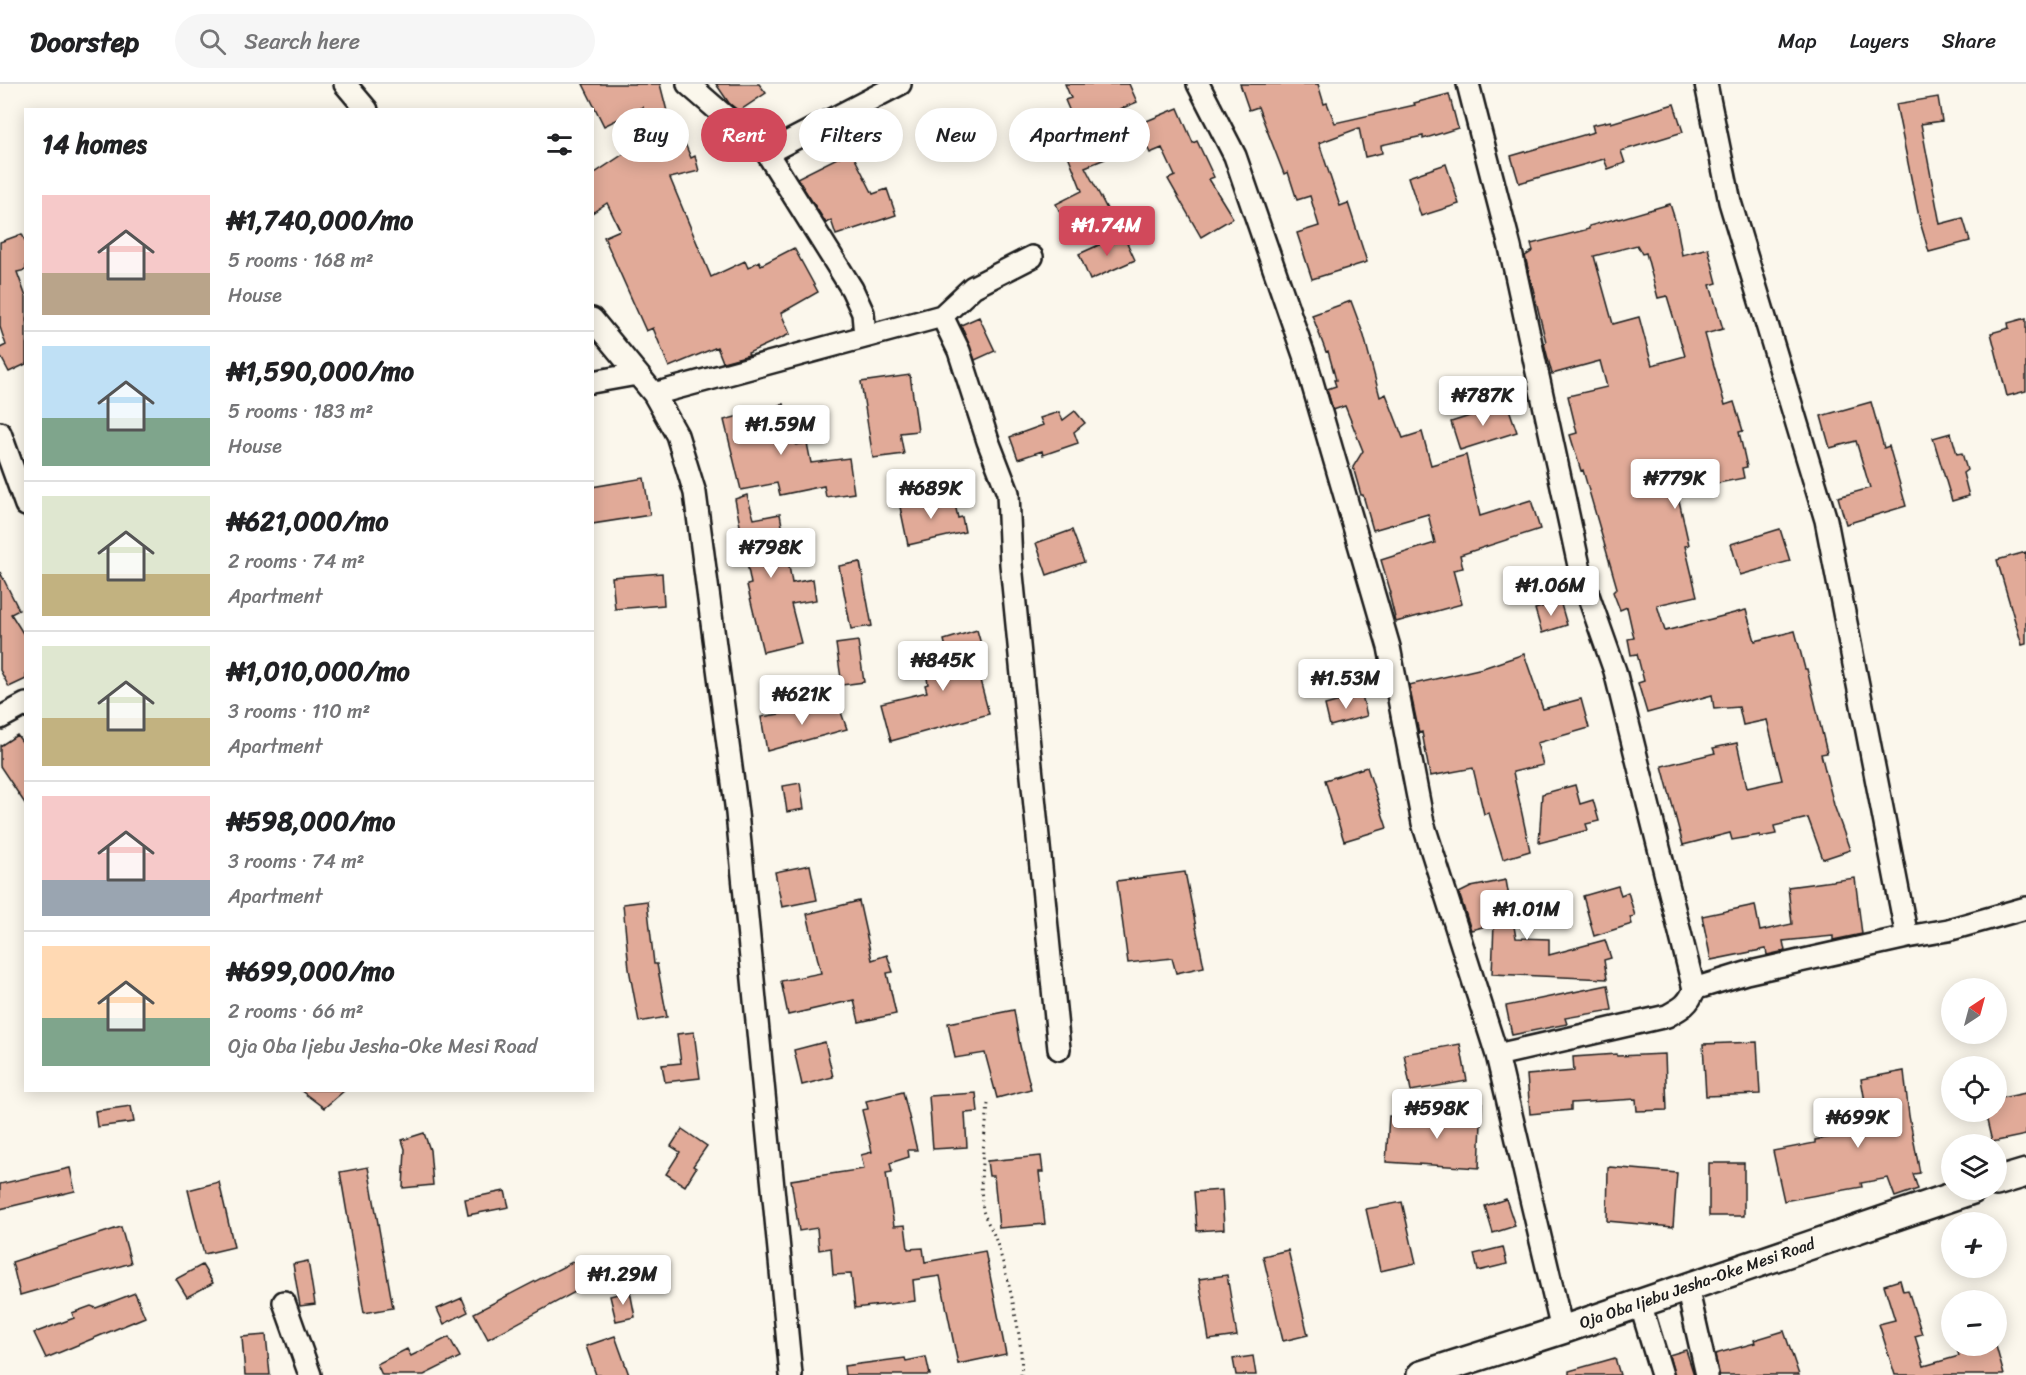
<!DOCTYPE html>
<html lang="en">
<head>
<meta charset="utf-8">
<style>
	:root { --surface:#fff; --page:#f6f6f6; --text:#202124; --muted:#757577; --line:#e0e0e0; --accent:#d1495b }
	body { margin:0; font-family:Sriracha,sans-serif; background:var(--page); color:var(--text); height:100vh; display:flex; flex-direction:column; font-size:22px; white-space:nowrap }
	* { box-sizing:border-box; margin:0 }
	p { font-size:20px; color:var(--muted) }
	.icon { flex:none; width:33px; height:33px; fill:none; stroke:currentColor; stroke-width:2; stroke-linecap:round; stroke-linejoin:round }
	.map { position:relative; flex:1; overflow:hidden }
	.drawer { position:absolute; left:24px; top:24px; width:570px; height:984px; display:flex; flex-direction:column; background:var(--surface); border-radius:0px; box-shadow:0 3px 15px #0003 }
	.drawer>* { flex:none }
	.banner { position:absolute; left:612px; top:24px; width:570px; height:54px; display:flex; gap:12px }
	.needle { width:39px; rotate:36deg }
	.tools { position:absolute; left:1941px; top:894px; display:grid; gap:12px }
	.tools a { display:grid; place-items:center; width:66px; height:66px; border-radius:50%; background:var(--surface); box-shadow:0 3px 15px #0003; font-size:30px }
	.price { position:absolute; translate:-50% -51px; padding:0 14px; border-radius:6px; background:#fff; color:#222; font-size:20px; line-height:39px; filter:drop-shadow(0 2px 3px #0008) }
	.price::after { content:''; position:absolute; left:50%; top:36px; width:18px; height:14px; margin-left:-9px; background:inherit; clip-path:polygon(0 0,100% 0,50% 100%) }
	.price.current { background:var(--accent); color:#fff }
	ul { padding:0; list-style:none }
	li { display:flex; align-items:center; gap:18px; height:150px; padding:0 18px }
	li+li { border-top:2px solid var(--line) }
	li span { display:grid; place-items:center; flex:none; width:168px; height:120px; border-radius:0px; color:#555 }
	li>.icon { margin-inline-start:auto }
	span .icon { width:72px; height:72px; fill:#fffc; stroke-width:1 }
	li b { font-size:26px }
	h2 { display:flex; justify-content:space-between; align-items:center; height:72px; padding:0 18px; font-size:26px }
	.tag { padding:0 21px; border-radius:27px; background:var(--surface); box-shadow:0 3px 15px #0003; font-size:21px; line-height:54px }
	.tag.current { background:var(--accent); color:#fff }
	header { display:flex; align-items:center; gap:36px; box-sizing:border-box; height:84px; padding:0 30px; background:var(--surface); border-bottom:2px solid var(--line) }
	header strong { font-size:28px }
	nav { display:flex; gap:33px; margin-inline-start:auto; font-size:21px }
	.search { width:420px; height:54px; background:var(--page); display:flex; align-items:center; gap:15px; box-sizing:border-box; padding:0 21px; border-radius:33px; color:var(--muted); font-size:22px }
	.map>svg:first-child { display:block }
	.building { fill:#e1aa98; stroke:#1c1c1c; stroke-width:1.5; fill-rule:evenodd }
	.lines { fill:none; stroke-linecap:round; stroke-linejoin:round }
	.minor-casing { stroke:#1c1c1c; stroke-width:26 }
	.major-casing { stroke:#1c1c1c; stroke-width:32 }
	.path { stroke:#1c1c1c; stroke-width:3; stroke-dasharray:1.5 4.5; stroke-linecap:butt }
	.minor { stroke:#fbf7ec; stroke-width:21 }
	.major { stroke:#fbf7ec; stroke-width:27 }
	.labels { text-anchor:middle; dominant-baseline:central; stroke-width:6; stroke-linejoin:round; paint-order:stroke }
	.street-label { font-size:16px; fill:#1c1c1c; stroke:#fbf7ec }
</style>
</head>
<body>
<header>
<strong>Doorstep</strong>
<div class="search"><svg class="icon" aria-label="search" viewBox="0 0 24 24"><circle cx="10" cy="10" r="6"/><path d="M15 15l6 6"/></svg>Search here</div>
<nav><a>Map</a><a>Layers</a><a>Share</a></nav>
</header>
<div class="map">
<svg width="2026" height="1291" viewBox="0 0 2026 1291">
	<rect width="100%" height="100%" fill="#fbf7ec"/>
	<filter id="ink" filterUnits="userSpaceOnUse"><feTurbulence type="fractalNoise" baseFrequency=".0167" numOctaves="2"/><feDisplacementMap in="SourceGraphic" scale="12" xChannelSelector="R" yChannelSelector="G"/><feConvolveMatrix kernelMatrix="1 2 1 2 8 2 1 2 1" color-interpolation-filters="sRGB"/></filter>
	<g filter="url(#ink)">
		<!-- building -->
		<path class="building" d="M 583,0 L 660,0 L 669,35 L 674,33 L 691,74 L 695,72 L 699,87 L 670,94 L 711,193 L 745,177 L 748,184 L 759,177 L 761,181 L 794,164 L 818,208 L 781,229 L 790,250 L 748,269 L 749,271 L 723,278 L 717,263 L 669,283 L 653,244 L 646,247 L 604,153 L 620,146 L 607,119 L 592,129 L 592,91 L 625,69 L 624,66 L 649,56 L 643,23 L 604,42 Z
			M 716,0 L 759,0 L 766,9 L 739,27 L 729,19 Z
			M 1065,0 L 1129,0 L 1137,18 L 1089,38 L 1105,75 L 1085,83 L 1108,127 L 1069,146 L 1056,120 L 1082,107 L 1064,61 L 1081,54 L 1065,16 L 1071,14 Z
			M 1240,0 L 1318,0 L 1324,20 L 1327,19 L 1335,39 L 1415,21 L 1414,19 L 1449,10 L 1458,44 L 1423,55 L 1423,52 L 1381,61 L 1382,69 L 1365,73 L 1359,44 L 1319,59 L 1340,122 L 1348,119 L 1367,178 L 1312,195 L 1297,149 L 1319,142 L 1310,112 L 1297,116 L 1288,88 L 1284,90 L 1258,23 L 1249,26 Z
			M 1938,13 L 1942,37 L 1921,40 L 1940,140 L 1963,134 L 1970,157 L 1929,168 L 1920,138 L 1896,20 Z
			M 1674,20 L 1683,48 L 1621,67 L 1625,79 L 1608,85 L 1604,75 L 1519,99 L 1511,72 L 1594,48 L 1592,41 L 1611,37 L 1611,39 Z
			M 1178,24 L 1193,59 L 1197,57 L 1214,93 L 1209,95 L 1233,134 L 1201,153 L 1168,95 L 1175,92 L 1162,64 L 1150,69 L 1137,41 Z
			M 851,67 L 873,110 L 887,105 L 896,131 L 836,151 L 831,136 L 826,139 L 797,94 Z
			M 1446,80 L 1459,120 L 1421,132 L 1408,93 Z
			M 1670,120 L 1677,142 L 1682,171 L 1708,164 L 1717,199 L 1710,201 L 1723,245 L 1705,250 L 1725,321 L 1734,318 L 1743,347 L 1739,348 L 1747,383 L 1742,384 L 1744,394 L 1713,400 L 1714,406 L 1678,412 L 1689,461 L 1685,462 L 1697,512 L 1657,521 L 1665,547 L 1746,526 L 1755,557 L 1795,547 L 1805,585 L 1807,585 L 1827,669 L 1821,670 L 1834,721 L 1850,766 L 1823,775 L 1808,734 L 1774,742 L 1776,750 L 1760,753 L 1760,751 L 1732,756 L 1730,749 L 1683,761 L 1662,682 L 1715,669 L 1713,664 L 1737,659 L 1747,704 L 1782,696 L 1767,636 L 1743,641 L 1739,623 L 1714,625 L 1712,611 L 1647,629 L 1638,599 L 1644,597 L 1637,570 L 1631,571 L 1628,555 L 1634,554 L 1627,523 L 1620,526 L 1613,508 L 1617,504 L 1583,386 L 1581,387 L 1570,351 L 1577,349 L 1568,312 L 1607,303 L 1600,277 L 1552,290 L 1546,267 L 1544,259 L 1546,258 L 1525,172 L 1533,167 L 1531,160 L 1589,145 L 1589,142 L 1618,134 L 1619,135 ZM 1637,161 L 1642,170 L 1646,169 L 1658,214 L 1667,212 L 1685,272 L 1652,281 L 1639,233 L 1613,240 L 1594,172 Z
			M 22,150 L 26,159 L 26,186 L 17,188 L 26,213 L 26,280 L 9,288 L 0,271 L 0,264 L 6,261 L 0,243 L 0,158 Z
			M 1123,150 L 1135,176 L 1090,196 L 1079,170 Z
			M 1351,217 L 1364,252 L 1380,313 L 1386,310 L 1403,354 L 1422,348 L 1431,381 L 1466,371 L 1480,432 L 1531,416 L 1540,445 L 1460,471 L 1463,484 L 1453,486 L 1462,520 L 1396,538 L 1389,509 L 1391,509 L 1381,476 L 1435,459 L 1428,430 L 1373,446 L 1363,411 L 1361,411 L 1353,383 L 1363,367 L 1345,322 L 1333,326 L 1327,305 L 1336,302 L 1334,296 L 1336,296 L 1328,267 L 1326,268 L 1312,231 Z
			M 979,233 L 995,267 L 975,276 L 961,241 Z
			M 2026,234 L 2026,307 L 2007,312 L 1991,249 L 2009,244 L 2008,239 Z
			M 910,291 L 918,347 L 900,349 L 904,370 L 873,374 L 861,298 Z
			M 1871,318 L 1884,364 L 1889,362 L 1906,422 L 1846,440 L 1838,413 L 1870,404 L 1856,357 L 1830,364 L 1821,332 Z
			M 784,320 L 796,361 L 807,359 L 811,379 L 849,374 L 854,409 L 826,413 L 824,402 L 780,411 L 777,399 L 741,406 L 724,336 Z
			M 1501,322 L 1503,327 L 1509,325 L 1517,348 L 1460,366 L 1451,338 Z
			M 1075,327 L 1085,339 L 1074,348 L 1078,359 L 1043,371 L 1042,367 L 1018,375 L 1010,353 L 1043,341 L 1040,334 L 1059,328 L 1063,336 Z
			M 1951,349 L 1957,370 L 1962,369 L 1967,386 L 1963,389 L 1969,412 L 1952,417 L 1933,354 Z
			M 644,394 L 650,431 L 592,440 L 592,403 Z
			M 747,411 L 754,435 L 780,430 L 792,499 L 813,495 L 816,516 L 791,520 L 801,559 L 763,568 L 747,501 L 751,500 L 735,415 Z
			M 953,411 L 958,434 L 962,433 L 965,448 L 908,461 L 900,423 Z
			M 1780,445 L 1790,477 L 1740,491 L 1731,460 Z
			M 1072,446 L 1084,478 L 1047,491 L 1036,459 Z
			M 2026,468 L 2026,560 L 2022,561 L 1997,476 Z
			M 860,478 L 872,542 L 851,545 L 839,482 Z
			M 0,488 L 19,526 L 11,530 L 26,554 L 26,595 L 9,603 L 0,586 Z
			M 662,489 L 664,521 L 615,525 L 612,493 Z
			M 1531,492 L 1536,507 L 1518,513 L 1514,498 Z
			M 1560,517 L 1567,541 L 1542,549 L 1535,525 Z
			M 977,546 L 986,578 L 976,581 L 989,630 L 891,657 L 881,619 L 927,608 L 925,601 L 928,600 L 924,576 L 948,572 L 944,556 Z
			M 858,557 L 864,598 L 842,601 L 836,560 Z
			M 1524,570 L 1543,625 L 1581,615 L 1589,644 L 1537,659 L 1543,681 L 1513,688 L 1530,767 L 1503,775 L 1489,729 L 1484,730 L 1473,684 L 1430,692 L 1422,648 L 1419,649 L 1409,601 L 1483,584 Z
			M 1362,611 L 1367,632 L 1330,642 L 1325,621 Z
			M 837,617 L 847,645 L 767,667 L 761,633 L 815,624 Z
			M 17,651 L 26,663 L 26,721 L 0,682 L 0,662 Z
			M 1367,683 L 1387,744 L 1344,757 L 1325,696 Z
			M 800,699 L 804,725 L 787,728 L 783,702 Z
			M 1575,701 L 1580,720 L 1593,716 L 1599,737 L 1586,740 L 1588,746 L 1539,759 L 1542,710 Z
			M 810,781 L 817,816 L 782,823 L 775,788 Z
			M 1185,788 L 1204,883 L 1176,889 L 1172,874 L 1128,879 L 1117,797 Z
			M 1855,794 L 1862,850 L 1833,856 L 1833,852 L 1783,857 L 1785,867 L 1767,871 L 1766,865 L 1711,876 L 1702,832 L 1755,821 L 1760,847 L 1792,840 L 1788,803 Z
			M 1506,796 L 1516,854 L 1549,855 L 1549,871 L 1605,856 L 1611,874 L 1604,876 L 1607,895 L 1492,890 L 1494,840 L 1471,846 L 1459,809 L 1471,803 Z
			M 1618,802 L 1621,811 L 1628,808 L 1635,832 L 1630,833 L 1632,840 L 1594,852 L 1583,812 Z
			M 647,817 L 654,880 L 657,880 L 667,933 L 639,938 L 629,885 L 623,820 Z
			M 859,817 L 872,876 L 887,871 L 893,888 L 887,889 L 896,930 L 859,938 L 854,916 L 788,931 L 781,897 L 821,889 L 807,830 Z
			M 1608,901 L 1612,926 L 1565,934 L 1567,940 L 1512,951 L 1506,922 Z
			M 1014,926 L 1020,962 L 1031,1005 L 997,1014 L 985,969 L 955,974 L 948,939 Z
			M 694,948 L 700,994 L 665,998 L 662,981 L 681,979 L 677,950 Z
			M 825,958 L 833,993 L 802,1001 L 794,966 Z
			M 1757,958 L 1760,1010 L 1706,1012 L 1703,960 Z
			M 1460,960 L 1467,997 L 1411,1007 L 1404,970 Z
			M 1617,970 L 1617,972 L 1665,970 L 1667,1026 L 1637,1027 L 1636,1015 L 1571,1019 L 1571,1026 L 1530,1030 L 1527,991 L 1574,987 L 1573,973 Z
			M 1904,987 L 1909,1032 L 1920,1089 L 1913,1090 L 1918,1105 L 1895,1113 L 1888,1094 L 1861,1099 L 1862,1103 L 1784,1117 L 1773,1067 L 1815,1059 L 1815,1056 L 1870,1046 L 1861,995 Z
			M 300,1006 L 345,1006 L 324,1024 Z
			M 903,1008 L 917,1066 L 908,1066 L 909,1073 L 890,1079 L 892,1088 L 886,1089 L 894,1142 L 905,1141 L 908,1165 L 923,1164 L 925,1178 L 985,1167 L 1006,1270 L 958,1280 L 940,1192 L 913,1196 L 915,1217 L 855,1224 L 851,1190 L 833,1191 L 831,1164 L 819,1166 L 817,1144 L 799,1147 L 791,1096 L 864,1085 L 861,1071 L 872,1068 L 862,1026 L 868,1025 L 866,1017 Z
			M 976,1009 L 978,1028 L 965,1029 L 967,1063 L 933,1065 L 929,1012 Z
			M 2026,1009 L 2026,1051 L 1992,1058 L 1985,1028 L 1996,1028 L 1996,1015 Z
			M 1465,1016 L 1482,1017 L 1479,1084 L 1386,1078 L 1389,1032 L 1464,1037 Z
			M 131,1022 L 134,1038 L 97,1043 L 95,1027 Z
			M 682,1045 L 707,1062 L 693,1082 L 696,1084 L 685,1102 L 666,1090 L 680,1068 L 671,1062 Z
			M 424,1049 L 430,1066 L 433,1101 L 403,1104 L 405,1065 L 402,1056 Z
			M 1041,1072 L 1043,1088 L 1039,1088 L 1045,1140 L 999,1144 L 994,1092 L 989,1092 L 987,1077 Z
			M 1709,1079 L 1744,1079 L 1744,1132 L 1709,1132 Z
			M 368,1083 L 393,1224 L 364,1229 L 340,1088 Z
			M 1610,1083 L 1677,1089 L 1673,1143 L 1607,1137 L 1608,1084 Z
			M 70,1084 L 75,1107 L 0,1125 L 0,1100 Z
			M 219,1098 L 234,1163 L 204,1170 L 188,1106 Z
			M 1222,1106 L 1224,1145 L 1197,1147 L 1194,1108 Z
			M 505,1107 L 509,1123 L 468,1131 L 465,1115 Z
			M 1506,1115 L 1515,1142 L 1493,1149 L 1485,1122 Z
			M 1402,1118 L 1416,1179 L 1380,1187 L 1366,1125 Z
			M 121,1143 L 131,1179 L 20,1211 L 12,1178 Z
			M 1503,1163 L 1507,1180 L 1478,1187 L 1474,1170 Z
			M 1288,1166 L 1308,1251 L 1283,1257 L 1263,1172 Z
			M 582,1173 L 584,1177 L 590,1174 L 601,1194 L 488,1255 L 474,1229 Z
			M 308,1177 L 315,1220 L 300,1222 L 293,1180 Z
			M 202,1181 L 213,1199 L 187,1213 L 176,1195 Z
			M 1227,1191 L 1237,1252 L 1209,1256 L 1199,1195 Z
			M 1900,1196 L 1903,1207 L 1908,1206 L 1922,1250 L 1915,1252 L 1924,1282 L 1959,1272 L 1956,1262 L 1996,1262 L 2004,1291 L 1895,1291 L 1879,1240 L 1895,1236 L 1884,1201 Z
			M 630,1207 L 635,1233 L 616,1237 L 610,1212 Z
			M 135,1209 L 145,1233 L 46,1274 L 34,1249 L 74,1234 L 72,1229 L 91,1222 L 96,1224 Z
			M 462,1214 L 468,1228 L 444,1240 L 437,1225 Z
			M 1784,1247 L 1799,1291 L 1719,1291 L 1715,1270 L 1755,1259 L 1754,1256 Z
			M 266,1251 L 270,1291 L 245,1291 L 242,1253 Z
			M 615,1252 L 629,1291 L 596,1291 L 586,1262 Z
			M 449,1253 L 460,1273 L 424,1291 L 382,1291 L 377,1280 L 407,1265 L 411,1272 Z
			M 1686,1266 L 1694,1291 L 1674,1291 L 1669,1271 Z
			M 1253,1272 L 1256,1291 L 1236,1291 L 1233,1275 Z
			M 926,1273 L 930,1291 L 845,1291 L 844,1282 L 905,1274 L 906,1277 Z
			M 1615,1274 L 1620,1291 L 1569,1291 L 1569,1287 Z"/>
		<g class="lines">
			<defs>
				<path id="minor" d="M 345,0 L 367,26
					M 688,0 L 767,69 L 852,205 L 863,229 L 865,252
					M 1198,0 L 1235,72 L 1305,274 L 1389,563 L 1423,739 L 1497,971 L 1562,1246
					M 1468,0 L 1510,163 L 1581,491 L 1615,587 L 1694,905
					M 1706,0 L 1730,118 L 1826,436 L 1907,853
					M 767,69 L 900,0
					M 1032,173 L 973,203 L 942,232 L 959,267 L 988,357 L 1008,409 L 1011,480 L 1059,965
					M 592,235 L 654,310 L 677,351 L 695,409 L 737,729 L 791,1291
					M 592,298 L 637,290
					M 654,310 L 942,232
					M 0,349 L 26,421
					M 0,634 L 26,620
					M 1497,971 L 1667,932 C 1680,925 1690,920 1694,905 L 1746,889 L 1907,853 L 1948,846 L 2026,824
					M 1687,1203 L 1707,1291
					M 284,1218 L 310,1291
					M 1640,1219 L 1662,1291"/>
				<path id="major" d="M 1996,1098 L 2026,1089
					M 1421,1291 L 1562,1246 L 1972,1106"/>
			</defs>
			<!-- minor casing -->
			<use href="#minor" class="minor-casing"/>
			<!-- major casing -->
			<use href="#major" class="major-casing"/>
			<!-- path -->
			<path class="path" d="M 988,1020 C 985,1055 978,1090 983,1126 C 985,1135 991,1143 994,1151 C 1006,1183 1025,1259 1021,1291"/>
			<!-- minor -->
			<use href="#minor" class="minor"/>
			<!-- major -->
			<use href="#major" class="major"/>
		</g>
	</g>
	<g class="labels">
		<!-- street labels -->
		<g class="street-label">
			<text transform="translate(1697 1199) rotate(-19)">Oja Oba Ijebu Jesha-Oke Mesi Road</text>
		</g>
	</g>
</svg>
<div class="tools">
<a><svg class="needle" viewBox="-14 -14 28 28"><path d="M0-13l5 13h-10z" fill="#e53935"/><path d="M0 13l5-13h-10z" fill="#757577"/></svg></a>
<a><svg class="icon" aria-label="locate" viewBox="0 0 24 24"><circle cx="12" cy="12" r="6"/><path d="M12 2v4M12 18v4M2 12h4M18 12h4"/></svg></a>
<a><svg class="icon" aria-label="layers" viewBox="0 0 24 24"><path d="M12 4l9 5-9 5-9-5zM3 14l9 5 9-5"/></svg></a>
<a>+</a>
<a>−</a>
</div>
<b class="price current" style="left:1107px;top:173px">₦1.74M</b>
<b class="price" style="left:1483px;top:343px">₦787K</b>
<b class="price" style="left:781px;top:372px">₦1.59M</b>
<b class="price" style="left:1675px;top:426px">₦779K</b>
<b class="price" style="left:931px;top:436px">₦689K</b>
<b class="price" style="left:771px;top:495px">₦798K</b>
<b class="price" style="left:1551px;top:533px">₦1.06M</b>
<b class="price" style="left:943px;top:608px">₦845K</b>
<b class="price" style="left:1346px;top:626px">₦1.53M</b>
<b class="price" style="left:802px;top:642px">₦621K</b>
<b class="price" style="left:1527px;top:857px">₦1.01M</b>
<b class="price" style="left:1437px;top:1056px">₦598K</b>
<b class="price" style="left:1858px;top:1065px">₦699K</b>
<b class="price" style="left:623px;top:1222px">₦1.29M</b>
<div class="banner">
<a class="tag">Buy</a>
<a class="tag current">Rent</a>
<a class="tag">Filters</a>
<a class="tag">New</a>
<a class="tag">Apartment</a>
</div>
<section class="drawer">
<h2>14 homes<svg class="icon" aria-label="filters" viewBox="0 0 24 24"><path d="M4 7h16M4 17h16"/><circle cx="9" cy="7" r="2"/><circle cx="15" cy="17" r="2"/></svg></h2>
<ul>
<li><span style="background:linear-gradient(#f6c9c9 65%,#b9a48a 0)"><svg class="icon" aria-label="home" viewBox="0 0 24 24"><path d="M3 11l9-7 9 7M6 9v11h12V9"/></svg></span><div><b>₦1,740,000/mo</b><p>5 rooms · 168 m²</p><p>House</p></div></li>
<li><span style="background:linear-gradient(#bfe0f5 60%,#7fa58c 0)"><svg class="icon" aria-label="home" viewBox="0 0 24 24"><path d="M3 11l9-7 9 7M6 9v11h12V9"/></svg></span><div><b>₦1,590,000/mo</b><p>5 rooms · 183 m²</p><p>House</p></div></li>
<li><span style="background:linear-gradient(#dfe7d0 65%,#c2b280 0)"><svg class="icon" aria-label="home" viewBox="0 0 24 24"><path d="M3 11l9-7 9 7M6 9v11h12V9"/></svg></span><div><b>₦621,000/mo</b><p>2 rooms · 74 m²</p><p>Apartment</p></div></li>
<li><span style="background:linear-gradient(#dfe7d0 60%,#c2b280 0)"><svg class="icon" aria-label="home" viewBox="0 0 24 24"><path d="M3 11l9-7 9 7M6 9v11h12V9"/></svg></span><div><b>₦1,010,000/mo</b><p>3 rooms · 110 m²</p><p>Apartment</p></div></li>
<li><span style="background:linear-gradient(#f6c9c9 70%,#9aa5b1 0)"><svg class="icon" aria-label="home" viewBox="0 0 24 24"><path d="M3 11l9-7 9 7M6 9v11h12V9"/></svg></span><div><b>₦598,000/mo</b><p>3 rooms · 74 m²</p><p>Apartment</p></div></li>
<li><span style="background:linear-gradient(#ffd9b3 60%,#7fa58c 0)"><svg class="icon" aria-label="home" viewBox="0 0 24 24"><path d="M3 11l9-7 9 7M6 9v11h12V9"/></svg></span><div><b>₦699,000/mo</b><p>2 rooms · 66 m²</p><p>Oja Oba Ijebu Jesha-Oke Mesi Road</p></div></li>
</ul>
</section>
</div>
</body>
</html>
